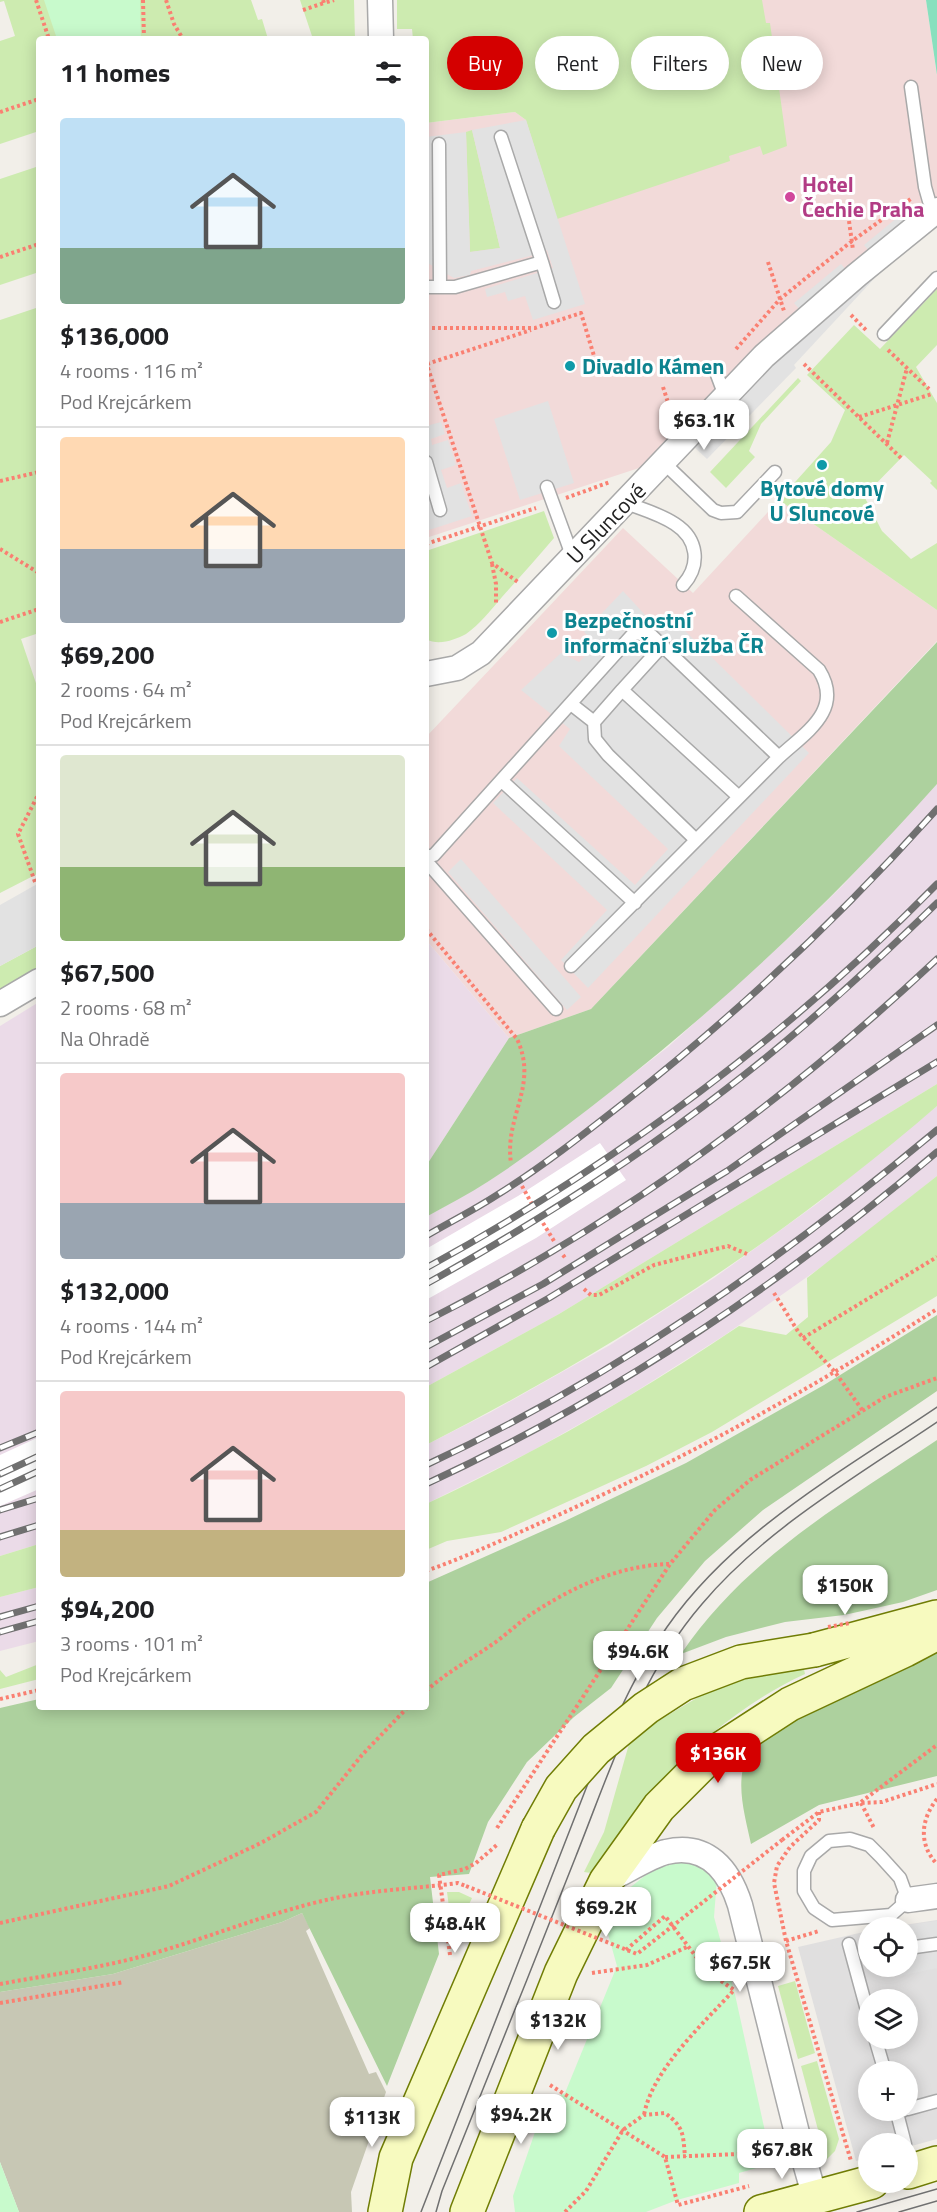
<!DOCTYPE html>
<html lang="en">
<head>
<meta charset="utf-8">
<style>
	:root { --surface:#fff; --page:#f2f2f2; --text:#202124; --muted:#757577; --line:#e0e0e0; --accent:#d40000 }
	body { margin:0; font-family:"Titillium Web",sans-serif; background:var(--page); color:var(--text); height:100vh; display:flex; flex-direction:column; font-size:22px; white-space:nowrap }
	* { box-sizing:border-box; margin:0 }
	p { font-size:20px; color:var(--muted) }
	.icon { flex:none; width:33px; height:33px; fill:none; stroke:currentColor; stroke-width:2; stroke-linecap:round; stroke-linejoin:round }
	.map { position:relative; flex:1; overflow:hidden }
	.details { position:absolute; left:36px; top:36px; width:393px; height:1674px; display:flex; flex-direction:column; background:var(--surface); border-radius:6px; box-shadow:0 3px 15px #0003 }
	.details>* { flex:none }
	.banner { position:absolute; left:447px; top:36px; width:399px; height:54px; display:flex; gap:12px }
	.buttons { position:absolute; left:858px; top:1917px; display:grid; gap:12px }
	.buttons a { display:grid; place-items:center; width:60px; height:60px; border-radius:50%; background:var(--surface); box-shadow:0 3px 15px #0003; font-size:30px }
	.price { position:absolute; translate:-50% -51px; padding:0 14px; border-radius:12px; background:#fff; color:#222; font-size:20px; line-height:39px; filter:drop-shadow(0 2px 3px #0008) }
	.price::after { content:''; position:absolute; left:50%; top:36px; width:18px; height:14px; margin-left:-9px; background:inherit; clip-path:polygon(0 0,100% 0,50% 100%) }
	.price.current { background:var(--accent); color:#fff }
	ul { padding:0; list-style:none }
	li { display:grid; align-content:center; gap:12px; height:318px; padding:0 24px }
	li+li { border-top:2px solid var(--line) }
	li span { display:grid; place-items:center; height:186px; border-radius:6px; color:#555 }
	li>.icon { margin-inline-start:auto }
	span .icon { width:108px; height:108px; fill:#fffc; stroke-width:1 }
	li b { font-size:26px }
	h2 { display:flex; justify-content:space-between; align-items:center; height:72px; padding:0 24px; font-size:26px }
	.tag { padding:0 21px; border-radius:27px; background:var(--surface); box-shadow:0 3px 15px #0003; font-size:21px; line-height:54px }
	.tag.current { background:var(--accent); color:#fff }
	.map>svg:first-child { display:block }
	.residential { fill:#e0dfdf; fill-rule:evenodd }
	.commercial { fill:#f2dad9 }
	.industrial { fill:#ebdbe8 }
	.construction { fill:#c7c7b4 }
	.grass { fill:#cdebb0 }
	.forest { fill:#add19e }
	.park { fill:#c8facc }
	.pitch { fill:#88e0be }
	.parking { fill:#e2e2e2 }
	.pier { fill:#fff }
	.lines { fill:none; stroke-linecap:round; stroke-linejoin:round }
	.lane-casing { stroke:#a9a9a9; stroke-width:15 }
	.street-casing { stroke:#a9a9a9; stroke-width:27 }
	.secondary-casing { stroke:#707d05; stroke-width:36 }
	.path { stroke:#fa8072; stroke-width:4; stroke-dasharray:3 3; stroke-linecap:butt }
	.lane { stroke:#fff; stroke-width:12 }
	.street { stroke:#fff; stroke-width:24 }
	.secondary { stroke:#f7fabf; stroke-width:33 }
	.tram { stroke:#707070; stroke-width:1.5 }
	.rail-casing { stroke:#707070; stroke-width:7 }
	.rail { stroke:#fff; stroke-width:4.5; stroke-dasharray:14; stroke-linecap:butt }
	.secondary-bridge-casing { stroke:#707d05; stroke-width:36; stroke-linecap:butt }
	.path-bridge { stroke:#fa8072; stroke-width:4; stroke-dasharray:3 3; stroke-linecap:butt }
	.secondary-bridge { stroke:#f7fabf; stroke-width:33 }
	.hotel-dot { fill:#d1479c; stroke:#fff; stroke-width:2 }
	.culture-dot { fill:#0f9aa8; stroke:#fff; stroke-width:2 }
	.labels { text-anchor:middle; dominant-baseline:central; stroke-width:6; stroke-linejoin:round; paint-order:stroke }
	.hotel-label { font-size:22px; font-weight:bold; fill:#b23c85; stroke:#fff; text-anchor:start }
	.culture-label { font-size:22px; font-weight:bold; fill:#0d838f; stroke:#fff; text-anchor:start }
	.street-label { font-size:22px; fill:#222; stroke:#fff }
</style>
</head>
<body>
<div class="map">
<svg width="937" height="2212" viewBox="0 0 937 2212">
	<rect width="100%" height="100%" fill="#f2efe9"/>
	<!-- residential -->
	<path class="residential" d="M 937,1920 L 937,2139 L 908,2147 L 908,2144 L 868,2144 L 868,2158 L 856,2161 L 798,1947 L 868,1931 L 868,1966 L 908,1966 L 908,1928 L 891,1927 ZM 868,2000 L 908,2000 L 908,2038 L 868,2038 ZM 868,2072 L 908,2072 L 908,2110 L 868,2110 Z"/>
	<!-- commercial -->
	<path class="commercial" d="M 756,0 L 926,0 L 937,76 L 937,197 L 870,252 L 645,466 L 426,538 L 426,123 L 515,112 L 526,120 Z
		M 779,500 L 937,610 L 937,641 L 591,1009 L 509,1038 L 426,940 L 426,737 L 623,528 L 693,593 Z"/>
	<!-- industrial -->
	<path class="industrial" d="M 937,784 L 937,1084 L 559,1314 L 426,1387 L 426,1217 L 489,1181 L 576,1118 L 668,1047 L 797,930 L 842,886 Z
		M 426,940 L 509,1038 L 426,1166 Z
		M 39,1002 L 39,1544 L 0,1556 L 0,1026 Z
		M 937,1106 L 937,1176 L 841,1253 L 725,1335 L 624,1399 L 532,1451 L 426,1504 L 426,1445 L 491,1412 L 610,1345 L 714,1278 L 818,1203 Z
		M 39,1587 L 39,1641 L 0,1651 L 0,1597 Z"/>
	<!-- construction -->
	<path class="construction" d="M 302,1913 L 310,1928 L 306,1931 L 369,2074 L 376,2072 L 386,2092 L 351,2192 L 352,2212 L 19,2212 L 0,2162 L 0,1992 L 113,1974 L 282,1922 Z"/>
	<!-- grass -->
	<path class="grass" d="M 0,0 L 251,0 L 258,20 L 262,19 L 268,39 L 39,39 L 39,131 L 0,144 L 0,41 L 15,36 L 4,1 L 0,2 Z
		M 300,0 L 354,0 L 355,39 L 313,39 Z
		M 397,0 L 762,0 L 766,23 L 770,23 L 787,146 L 763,155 L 760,146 L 729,156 L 730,161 L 557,219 L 526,120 L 515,112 L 426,123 L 426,39 L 413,39 L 412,29 L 397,29 Z
		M 472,130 L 500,248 L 470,252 L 466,132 Z
		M 39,166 L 39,272 L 0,285 L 0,179 Z
		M 937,289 L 937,345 L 916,367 L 937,403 L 937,490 L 930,483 L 932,481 L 904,455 L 864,496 L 882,531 L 911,559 L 937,543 L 937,610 L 779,500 L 831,442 L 845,410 L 807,375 L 854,325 L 880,349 Z
		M 39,307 L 39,633 L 21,639 L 39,692 L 39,873 L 0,893 L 0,320 Z
		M 798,378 L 801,381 L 761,424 L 749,451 L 755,457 L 726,488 L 710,472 Z
		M 544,511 L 554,538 C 537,558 519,578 502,597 C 491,610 479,625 466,634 C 455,640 438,646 426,639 L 426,551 Z
		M 39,945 L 39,970 L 0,992 L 0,966 Z
		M 937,1084 L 937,1106 C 781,1241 609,1352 426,1445 L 426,1387 L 559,1314 Z
		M 937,1176 L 937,1296 L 712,1432 L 646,1466 L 501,1532 L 447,1541 L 426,1550 L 426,1504 C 535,1453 640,1393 739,1326 L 786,1335 L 808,1317 L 807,1278 Z
		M 39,1544 L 39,1587 L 0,1597 L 0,1556 Z
		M 39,1664 L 39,1679 L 0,1689 L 0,1670 L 6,1677 Z
		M 803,1665 L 805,1674 C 744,1702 693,1746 649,1795 C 627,1819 610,1848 591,1873 L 584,1872 L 604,1832 L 631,1737 L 717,1686 L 771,1667 Z
		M 447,1892 L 459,1892 L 472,1898 L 453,1938 Z
		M 795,1981 L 815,2053 L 798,2059 L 778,1986 Z
		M 817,2061 L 839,2139 L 835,2151 L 826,2160 L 801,2066 Z"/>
	<!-- forest -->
	<path class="forest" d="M 937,642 L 937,784 C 838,895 731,997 614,1089 C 573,1121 532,1153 489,1181 C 469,1194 447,1205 426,1217 L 426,1166 L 509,1038 L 591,1009 Z
		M 937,1315 L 937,1391 L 763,1510 L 705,1561 L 657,1618 L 611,1688 L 574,1717 L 527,1762 L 488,1822 L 469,1874 L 430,1877 L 439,1954 L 387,2086 L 302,1913 L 282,1922 L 113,1974 L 0,1992 L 0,1708 L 39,1699 L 39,1707 L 426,1707 L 426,1583 L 565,1521 L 686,1463 L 824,1385 Z
		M 937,1440 L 937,1590 L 903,1602 L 844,1615 L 785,1622 L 726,1637 L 681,1654 C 746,1558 843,1503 937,1440 Z
		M 937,1642 L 937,1776 L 819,1805 L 751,1844 C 745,1815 731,1772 754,1747 C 760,1741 769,1735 776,1729 Z"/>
	<!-- park -->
	<path class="park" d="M 44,0 L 140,0 L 141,39 L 57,39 Z
		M 682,1861 L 700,1865 L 717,1878 L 714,1917 L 734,1990 L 766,2136 L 764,2153 L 767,2165 L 739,2173 L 739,2183 L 677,2200 L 646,2212 L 515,2212 L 513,2196 L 545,2103 L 565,2093 L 617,1966 L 606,1927 L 627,1890 L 652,1870 Z
		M 0,2162 L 19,2212 L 0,2212 Z"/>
	<!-- pitch -->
	<path class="pitch" d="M 926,0 L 937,0 L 937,75 Z"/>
	<!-- parking -->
	<path class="parking" d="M 526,120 L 585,304 L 533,320 L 525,296 L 508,301 L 505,292 L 487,297 L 485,289 L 553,268 L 547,250 L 530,256 L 471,271 L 470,275 L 454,278 L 426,262 L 426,137 L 466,132 L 470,252 L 500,248 L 472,130 Z
		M 904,212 L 910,220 L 870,252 L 864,245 Z
		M 898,253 L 794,365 L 796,368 L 707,459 L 692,445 L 769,364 Z
		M 841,264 L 847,271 L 800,310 L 794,303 Z
		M 548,401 L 574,483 L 520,500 L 494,419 Z
		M 441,422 L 445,434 L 431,439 L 432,445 L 448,440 L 456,465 L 441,470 L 447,488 L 461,483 L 472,516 L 426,531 L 426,426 Z
		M 623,591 L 646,616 L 665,629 L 676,622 L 809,753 L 588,988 L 561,960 L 607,910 L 493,803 L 517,778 L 635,885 L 668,849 L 559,746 L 570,729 L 521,690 L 561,653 L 579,662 L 597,645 L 584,632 Z
		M 461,859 L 581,997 L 567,1010 L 448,872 Z
		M 39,883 L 39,945 L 0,966 L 0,905 Z
		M 937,1921 L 937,1968 L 900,1976 L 897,1967 L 908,1966 L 908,1928 L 888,1928 Z"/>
	<!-- pier -->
	<path class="pier" d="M 600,1143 L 626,1180 L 536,1238 L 426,1300 L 426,1249 L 518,1196 Z
		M 39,1437 L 39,1489 L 0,1506 L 0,1455 Z"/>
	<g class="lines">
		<defs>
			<path id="lane" d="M 911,87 L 925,187 L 929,201 L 937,213
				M 439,144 L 440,287
				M 542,262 L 554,302
				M 426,287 L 455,287 L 542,262 L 501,137
				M 884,334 L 937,278
				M 716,372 L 725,396
				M 426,462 L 440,510
				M 664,463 L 713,510 L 721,513 L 737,512 L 775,472
				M 547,487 L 573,558
				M 626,503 C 642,509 660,514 675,524 C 698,539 701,565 683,585
				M 736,596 L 819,670 C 844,710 806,732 779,757
				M 622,690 L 663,645
				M 571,704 L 594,722
				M 502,781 L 635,903
				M 696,840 L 608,755 L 595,739 L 594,722 L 622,690 L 739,797
				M 426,857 L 434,855 L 634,633 L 651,635 L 779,757 L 571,966
				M 426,861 L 556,1009
				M 850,1839 L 869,1845 L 881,1857 L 900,1878 L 908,1900 L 891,1915 L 832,1920 L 814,1908 L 804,1891 L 804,1871 L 811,1856 L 829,1841 Z
				M 849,1944 L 868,2014
				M 908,1948 L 937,1944
				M 875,2038 L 885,2072
				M 908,2109 L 937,2101
				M 904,2110 L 897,2113 L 905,2144"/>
			<path id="street" d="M 380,0 L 381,39
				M 426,674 L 457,668 L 481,653 L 764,356 L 857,275 L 937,210
				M 0,1004 L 39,981
				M 608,1880 C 623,1873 652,1855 666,1852 C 707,1842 729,1870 740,1905 L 800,2145 L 815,2198
				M 908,1900 L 937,1896"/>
			<path id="secondary" d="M 814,1650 L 937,1617
				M 908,2172 L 937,2163
				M 385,2212 L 396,2158 L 538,1829
				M 467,2212 L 561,1973 L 606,1881 L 659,1807 L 711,1755 L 790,1704 L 905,1650 L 937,1633
				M 761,2212 L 872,2182"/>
		</defs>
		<!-- lane casing -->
		<use href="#lane" class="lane-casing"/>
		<!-- street casing -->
		<use href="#street" class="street-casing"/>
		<!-- secondary casing -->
		<use href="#secondary" class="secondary-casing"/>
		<!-- path -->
		<path class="path" d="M 36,0 L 49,39
			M 143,0 L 144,39
			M 166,0 L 174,24 L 183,39
			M 323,0 L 324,3 L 334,0
			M 303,10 L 324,3
			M 0,112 L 39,99
			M 849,221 L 853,250
			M 0,257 L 39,244
			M 768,262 L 784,311
			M 851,315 L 867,331
			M 426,328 L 535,328 L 581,313 L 594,356
			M 736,349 L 780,299 L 852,241 L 912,198
			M 888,350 L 929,389
			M 426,362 L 492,563 L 518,582
			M 427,364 L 531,330
			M 804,364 L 901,458
			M 663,387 L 673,418
			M 859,417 L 932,394
			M 887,443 L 907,368
			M 0,481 L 39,472
			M 566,498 L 610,482
			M 426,544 L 536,508
			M 0,549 L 39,573
			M 492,564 L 496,584 L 496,604
			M 0,622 L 39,609
			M 35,882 L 18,834 L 39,793
			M 426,929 L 517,1039 C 539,1086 504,1116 511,1163
			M 522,1186 L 533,1206
			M 543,1223 L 554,1241
			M 563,1255 L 566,1259
			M 584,1289 L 591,1295 L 599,1295 L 654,1265 L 728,1246 L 747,1254
			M 774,1293 L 799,1333 L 835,1372 L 863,1411
			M 803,1338 L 937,1257
			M 426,1571 C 471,1555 513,1535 556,1516 C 688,1457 815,1387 937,1309
			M 426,1691 C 446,1673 468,1661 490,1646 C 505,1636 518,1623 533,1613 C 574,1586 621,1565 670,1564
			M 0,1699 L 39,1690
			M 937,1799 C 921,1819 918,1844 937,1864
			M 861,1802 L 937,1745
			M 861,1803 L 874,1828
			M 819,1812 L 819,1820 L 790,1847 L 777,1866 L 774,1883 L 786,1941 L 851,2161
			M 497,1828 L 670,1564 L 715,1510 L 750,1480 L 885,1397 L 937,1378
			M 782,1840 L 819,1812 L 861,1803 L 882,1802 L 937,1784
			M 0,1923 L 169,1886 L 261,1843 L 316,1812 L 362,1755 L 408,1707
			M 786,1941 L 819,1931
			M 626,1950 L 665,1916 L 707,1971 L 734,1990 C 703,2024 652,2070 644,2115
			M 450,1955 L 439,1875 L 465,1869 L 476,1863 L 498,1844
			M 592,1973 L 647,1965 L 687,1947
			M 0,1984 C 54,1974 108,1967 161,1951 C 215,1935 267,1914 322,1901 C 367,1890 413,1889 458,1883 L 466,1886
			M 0,2003 L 124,1982
			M 550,2085 L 665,2157 L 678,2205 L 749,2186
			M 665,2157 L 764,2153 L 784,2175
			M 565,2212 L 586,2191 L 623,2130 L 644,2115 L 665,2113 C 684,2127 683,2134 685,2157"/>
		<!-- lane -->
		<use href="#lane" class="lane"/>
		<!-- street -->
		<use href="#street" class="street"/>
		<!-- secondary -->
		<use href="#secondary" class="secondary"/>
		<!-- tram -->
		<path class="tram" d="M 421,2212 L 594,1768 C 616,1719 636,1671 667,1627 C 734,1531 841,1472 937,1407
			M 436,2212 L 442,2191 C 487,2079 532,1968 576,1856 C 611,1768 639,1677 702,1604 C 764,1530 857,1476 937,1422
			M 857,2212 L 937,2189
			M 899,2212 L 937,2201"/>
		<defs>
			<path id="rail" d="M 426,1236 C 450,1222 474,1210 497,1195 C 542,1167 584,1134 626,1101 C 738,1013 842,915 937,809
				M 426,1268 C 614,1165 787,1037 937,884
				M 426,1284 C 530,1226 632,1162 726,1089 C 801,1032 870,968 937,903
				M 426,1321 C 614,1226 784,1103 937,959
				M 426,1347 L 543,1284 L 727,1171 L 937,1025
				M 426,1367 L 549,1298 L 937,1062
				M 0,1448 L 39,1432
				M 426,1465 C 612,1379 780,1261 937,1130
				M 0,1474 L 39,1456
				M 426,1484 C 610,1399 783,1283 937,1152
				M 0,1489 L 39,1471
				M 0,1510 L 39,1498
				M 0,1537 L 39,1525
				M 0,1617 L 39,1606
				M 0,1632 L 39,1621"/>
		</defs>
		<!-- rail casing -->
		<use href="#rail" class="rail-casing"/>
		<!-- rail -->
		<use href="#rail" class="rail"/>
		<defs>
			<path id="secondary-bridge" d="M 538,1829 L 561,1788 L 596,1749 L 646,1708 L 683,1684 L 741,1662 L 814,1650"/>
		</defs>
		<!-- secondary-bridge casing -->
		<use href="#secondary-bridge" class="secondary-bridge-casing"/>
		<!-- path-bridge -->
		<path class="path-bridge" d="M 828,1627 L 850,1623
			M 466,1886 L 637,1954 L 782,1840"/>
		<!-- secondary-bridge -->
		<use href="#secondary-bridge" class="secondary-bridge"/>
	</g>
	<!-- markers -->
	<circle class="hotel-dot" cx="790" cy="197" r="6"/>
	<g class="culture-dot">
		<circle cx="570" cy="366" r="6"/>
		<circle cx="822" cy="465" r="6"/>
		<circle cx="552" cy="633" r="6"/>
	</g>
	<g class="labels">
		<!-- hotel labels -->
		<g class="hotel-label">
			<text x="802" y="184">Hotel<tspan x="802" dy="25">Čechie Praha</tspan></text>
		</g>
		<!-- culture labels -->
		<g class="culture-label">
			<text x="582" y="366">Divadlo Kámen</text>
			<text x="822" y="488" text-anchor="middle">Bytové domy<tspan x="822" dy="25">U Sluncové</tspan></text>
			<text x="564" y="620">Bezpečnostní<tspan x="564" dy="25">informační služba ČR</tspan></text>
		</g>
		<!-- street labels -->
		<g class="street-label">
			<text transform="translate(606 523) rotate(-46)">U Sluncové</text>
		</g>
	</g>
</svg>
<div class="buttons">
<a><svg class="icon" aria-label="locate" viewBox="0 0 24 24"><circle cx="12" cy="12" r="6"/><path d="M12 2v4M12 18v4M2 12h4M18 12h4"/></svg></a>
<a><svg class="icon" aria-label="layers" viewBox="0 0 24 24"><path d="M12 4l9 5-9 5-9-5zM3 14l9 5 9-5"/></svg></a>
<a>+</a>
<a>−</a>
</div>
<b class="price" style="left:704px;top:451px">$63.1K</b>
<b class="price" style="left:845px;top:1616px">$150K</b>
<b class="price" style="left:638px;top:1682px">$94.6K</b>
<b class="price current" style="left:718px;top:1784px">$136K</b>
<b class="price" style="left:606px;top:1938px">$69.2K</b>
<b class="price" style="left:455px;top:1954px">$48.4K</b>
<b class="price" style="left:740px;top:1993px">$67.5K</b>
<b class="price" style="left:558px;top:2051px">$132K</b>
<b class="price" style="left:521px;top:2145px">$94.2K</b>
<b class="price" style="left:372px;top:2148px">$113K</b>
<b class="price" style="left:782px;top:2180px">$67.8K</b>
<div class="banner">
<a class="tag current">Buy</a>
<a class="tag">Rent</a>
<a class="tag">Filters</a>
<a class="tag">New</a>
</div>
<section class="details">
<h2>11 homes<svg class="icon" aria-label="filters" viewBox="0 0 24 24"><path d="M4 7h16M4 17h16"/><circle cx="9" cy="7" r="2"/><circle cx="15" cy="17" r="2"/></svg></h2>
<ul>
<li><span style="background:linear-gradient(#bfe0f5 70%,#7fa58c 0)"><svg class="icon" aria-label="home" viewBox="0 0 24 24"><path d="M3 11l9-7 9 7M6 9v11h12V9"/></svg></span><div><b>$136,000</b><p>4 rooms · 116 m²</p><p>Pod Krejcárkem</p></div></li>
<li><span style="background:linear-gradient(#ffd9b3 60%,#9aa5b1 0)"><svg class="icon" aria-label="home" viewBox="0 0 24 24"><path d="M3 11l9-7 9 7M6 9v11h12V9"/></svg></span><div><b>$69,200</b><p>2 rooms · 64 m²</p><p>Pod Krejcárkem</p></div></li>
<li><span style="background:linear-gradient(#dfe7d0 60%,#8fb573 0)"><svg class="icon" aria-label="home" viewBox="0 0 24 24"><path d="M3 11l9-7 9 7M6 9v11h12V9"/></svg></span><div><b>$67,500</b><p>2 rooms · 68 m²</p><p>Na Ohradě</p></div></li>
<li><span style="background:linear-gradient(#f6c9c9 70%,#9aa5b1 0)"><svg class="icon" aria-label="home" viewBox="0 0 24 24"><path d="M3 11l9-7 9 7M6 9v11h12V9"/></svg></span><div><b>$132,000</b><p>4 rooms · 144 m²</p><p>Pod Krejcárkem</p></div></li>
<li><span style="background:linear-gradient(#f6c9c9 75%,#c2b280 0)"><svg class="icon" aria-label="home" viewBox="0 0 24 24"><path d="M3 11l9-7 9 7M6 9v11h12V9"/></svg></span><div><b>$94,200</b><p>3 rooms · 101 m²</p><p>Pod Krejcárkem</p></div></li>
</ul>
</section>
</div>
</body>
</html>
